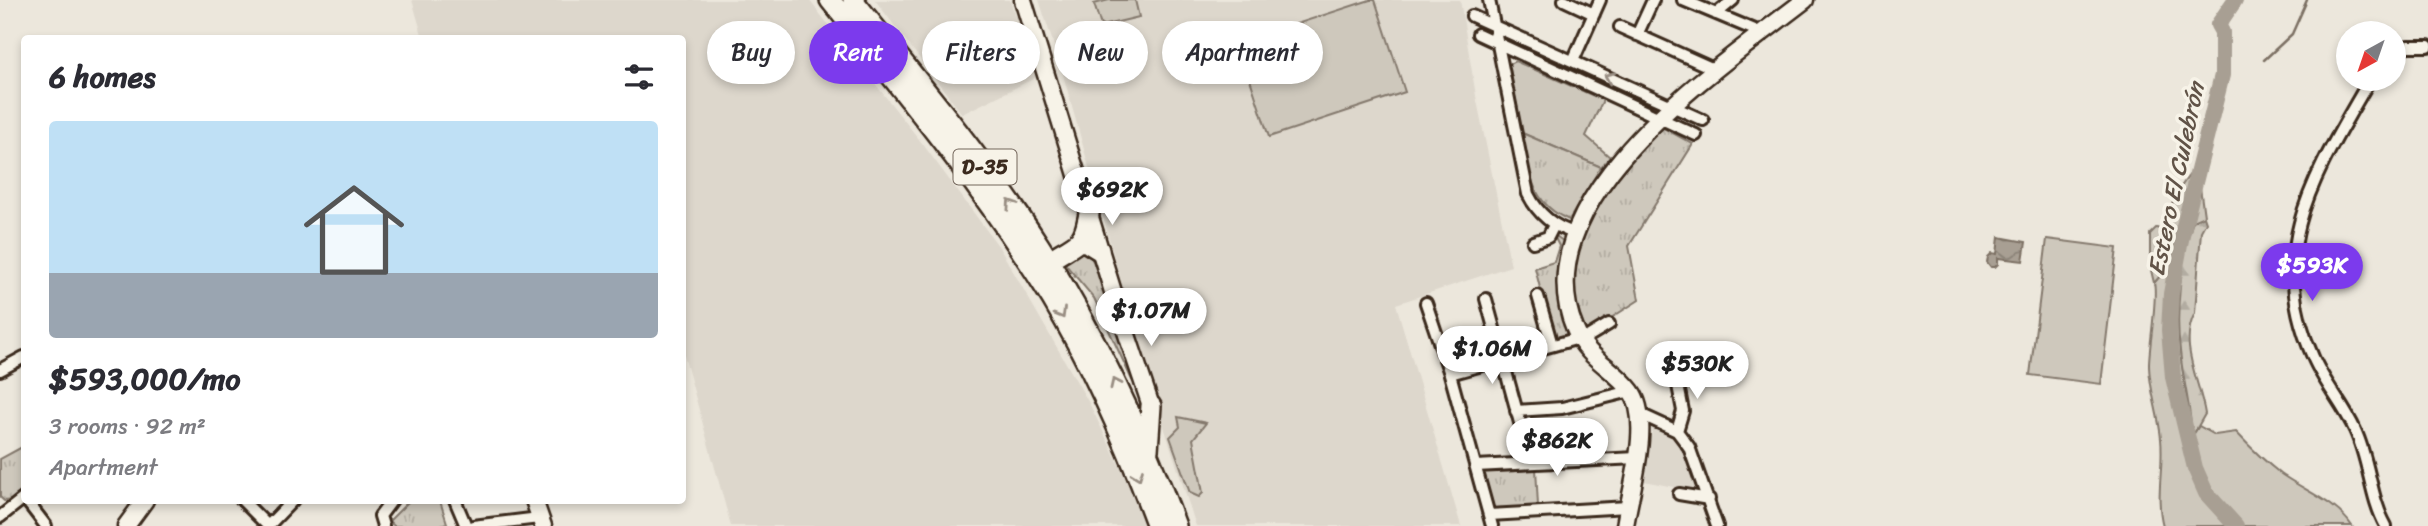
<!DOCTYPE html>
<html lang="en">
<head>
<meta charset="utf-8">
<style>
	:root { --surface:#fff; --page:#f7f7f7; --text:#2b2b33; --muted:#7c7c81; --line:#e1e1e2; --accent:#7c3aed }
	body { margin:0; font-family:Sriracha,sans-serif; background:var(--page); color:var(--text); height:100vh; display:flex; flex-direction:column; font-size:26px; white-space:nowrap }
	* { box-sizing:border-box; margin:0 }
	p { font-size:23px; color:var(--muted) }
	.icon { flex:none; width:38px; height:38px; fill:none; stroke:currentColor; stroke-width:2; stroke-linecap:round; stroke-linejoin:round }
	.map { position:relative; flex:1; overflow:hidden }
	.sheet { position:absolute; left:21px; top:35px; width:665px; height:469px; display:flex; flex-direction:column; background:var(--surface); border-radius:7px; box-shadow:0 4px 10px #0003 }
	.sheet>* { flex:none }
	.banner { position:absolute; left:707px; top:21px; width:665px; height:63px; display:flex; gap:14px }
	.needle { width:46px; rotate:220deg }
	.tools { position:absolute; left:2336px; top:21px; display:grid; gap:14px }
	.tools a { display:grid; place-items:center; width:70px; height:70px; border-radius:50%; background:var(--surface); box-shadow:0 4px 10px #0003; font-size:35px }
	.price { position:absolute; translate:-50% -60px; padding:0 16px; border-radius:24px; background:#fff; color:#222; font-size:23px; line-height:46px; filter:drop-shadow(0 2px 4px #0008) }
	.price::after { content:''; position:absolute; left:50%; top:42px; width:21px; height:16px; margin-left:-10px; background:inherit; clip-path:polygon(0 0,100% 0,50% 100%) }
	.price.on { background:var(--accent); color:#fff }
	ul { padding:0; list-style:none }
	li { display:grid; align-content:center; gap:14px; height:371px; padding:0 28px }
	li+li { border-top:2px solid var(--line) }
	li span { display:grid; place-items:center; height:217px; border-radius:7px; color:#555 }
	li>.icon { margin-inline-start:auto }
	span .icon { width:126px; height:126px; fill:#fffc; stroke-width:1 }
	li b { font-size:30px }
	h2 { display:flex; justify-content:space-between; align-items:center; height:84px; padding:0 28px; font-size:30px }
	.pill { padding:0 24px; border-radius:32px; background:var(--surface); box-shadow:0 4px 10px #0003; font-size:24px; line-height:63px }
	.pill.on { background:var(--accent); color:#fff }
	.map>svg:first-child { display:block }
	.built { fill:#ddd7cc }
	.green { fill:#cec8bc; stroke:#84796d; stroke-width:2 }
	.forest { fill:url(#forest-firs); stroke:#84796d; stroke-width:2 }
	.park { fill:url(#park-tufts); stroke:#84796d; stroke-width:2 }
	.water { fill:url(#water-waves); stroke:#7c7064; stroke-width:2 }
	.lines { fill:none; stroke-linecap:round; stroke-linejoin:round }
	.stream { stroke:#7c7064; stroke-width:2.5 }
	.river { stroke:#a89f93; stroke-width:16 }
	.street-casing { stroke:#3b2a1e; stroke-width:16 }
	.secondary-casing { stroke:#3b2a1e; stroke-width:21 }
	.highway-casing { stroke:#3b2a1e; stroke-width:24 }
	.street { stroke:#f7f3e8; stroke-width:10 }
	.secondary { stroke:#f7f3e8; stroke-width:16 }
	.highway { stroke:#f7f3e8; stroke-width:19 }
	.oneway { stroke:#998e83 }
	.labels { text-anchor:middle; dominant-baseline:central; stroke-width:7; stroke-linejoin:round; paint-order:stroke }
	.shield { fill:#f7f3e8; stroke:#73665b; stroke-width:2 }
	.shield-label { font-size:21px; font-weight:bold; fill:#3b2a1e }
	.water-label { font-size:24px; font-style:italic; fill:#615347; stroke:#f7f3e8 }
</style>
</head>
<body>
<div class="map">
<svg width="2428" height="526" viewBox="0 0 2428 526">
	<defs>
		<pattern id="forest-firs" width="22" height="20" patternUnits="userSpaceOnUse" patternTransform="scale(1.75)"><rect width="22" height="20" fill="#cec8bc"/><path d="M5 1l3.5 6h-7zM16 11l3.5 6h-7z" fill="#b2aca1"/></pattern>
		<pattern id="park-tufts" width="24" height="20" patternUnits="userSpaceOnUse" patternTransform="scale(1.75)"><rect width="24" height="20" fill="#cec8bc"/><path d="M3 7l-1-3M5 7V3M7 7l1-3M15 17l-1-3M17 17v-4M19 17l1-3" fill="none" stroke="#b2aca1"/></pattern>
		<pattern id="water-waves" width="16" height="10" patternUnits="userSpaceOnUse" patternTransform="scale(1.75)"><rect width="16" height="10" fill="#a89f93"/><path d="M0 5q4-4 8 0t8 0" fill="none" stroke="#8a8277"/></pattern>
	</defs>
	<rect width="100%" height="100%" fill="#ece7dc"/>
	<filter id="ink" filterUnits="userSpaceOnUse"><feTurbulence type="fractalNoise" baseFrequency=".0143" numOctaves="2"/><feDisplacementMap in="SourceGraphic" scale="14" xChannelSelector="R" yChannelSelector="G"/><feConvolveMatrix kernelMatrix="1 2 1 2 8 2 1 2 1" color-interpolation-filters="sRGB"/></filter>
	<g filter="url(#ink)">
		<!-- built -->
		<path class="built" d="M 412,0 L 809,0 L 922,143 L 999,247 L 1089,403 L 1138,503 L 1146,526 L 731,526 L 683,352 L 682,38 L 423,38 Z
			M 875,0 L 1010,0 L 1037,77 L 962,114 Z
			M 1039,0 L 1460,0 L 1476,96 L 1511,266 L 1396,304 L 1461,526 L 1196,526 L 1147,374 L 1060,64 Z
			M 1653,425 L 1674,436 L 1682,448 L 1698,492 L 1644,481 Z"/>
		<!-- green -->
		<path class="green" d="M 1109,0 L 1135,0 L 1139,17 L 1101,26 L 1094,4 Z
			M 1370,0 L 1375,0 L 1405,92 L 1269,137 L 1238,43 Z
			M 1515,61 L 1603,100 L 1586,136 L 1610,157 L 1601,167 L 1522,133 L 1509,64 Z
			M 2201,160 L 2200,187 L 2204,216 L 2193,221 L 2183,258 L 2183,275 L 2178,293 L 2180,351 L 2192,436 L 2199,426 L 2215,435 L 2236,432 C 2250,447 2264,461 2281,474 C 2305,491 2335,501 2352,526 L 2163,526 C 2155,497 2164,468 2161,439 C 2159,414 2149,389 2149,364 C 2149,347 2158,295 2154,283 L 2161,275 L 2170,237 L 2164,229 C 2173,195 2179,188 2201,160 Z
			M 2047,239 L 2117,248 L 2101,384 L 2030,375 Z
			M 1178,417 L 1206,423 L 1193,439 L 1203,493 L 1199,497 L 1190,493 L 1170,437 L 1180,427 Z"/>
		<!-- forest -->
		<path class="forest" d="M 2204,216 L 2206,222 L 2201,231 L 2195,313 C 2178,345 2200,381 2205,414 L 2192,437 C 2191,409 2183,380 2180,351 C 2175,312 2181,257 2193,221 Z
			M 2156,228 L 2164,229 L 2173,245 L 2161,275 L 2154,283 L 2150,266 L 2150,234 Z"/>
		<!-- park -->
		<path class="park" d="M 1660,126 L 1693,144 L 1629,246 L 1639,300 L 1589,332 C 1579,324 1576,306 1575,293 C 1573,262 1580,226 1597,200 C 1612,176 1641,148 1660,126 Z
			M 1522,133 L 1601,167 L 1569,220 C 1529,203 1530,171 1522,133 Z
			M 1553,234 L 1563,241 L 1571,336 L 1553,340 L 1535,268 L 1554,262 L 1559,246 Z
			M 1083,245 L 1093,261 L 1137,379 L 1132,380 L 1094,298 L 1060,258 Z
			M 24,446 L 24,490 L 12,500 L 4,501 L 0,497 L 0,459 Z
			M 1536,468 L 1538,506 L 1495,512 L 1483,471 Z
			M 440,501 L 447,523 L 438,526 L 394,526 L 389,521 L 409,501 Z"/>
		<!-- water -->
		<path class="water" d="M 1999,237 L 2026,242 L 2023,261 L 1998,258 L 1998,264 L 1995,267 L 1991,267 L 1987,262 L 1988,257 L 1992,253 L 1997,254 Z"/>
		<g class="lines">
			<!-- stream -->
			<path class="stream" d="M 2264,60 L 2292,34 L 2307,0"/>
			<!-- river -->
			<path class="river" d="M 2235,0 L 2218,25 L 2222,32 L 2222,75 L 2182,234 L 2171,294 L 2169,330 L 2173,377 L 2195,468 L 2206,493 L 2236,526"/>
			<defs>
				<path id="street" d="M 1489,0 L 1528,194 C 1538,214 1553,227 1575,233
					M 1564,0 L 1594,14
					M 1683,0 L 1762,33
					M 1716,14 L 1733,0
					M 1472,16 L 1703,120
					M 1620,27 L 1716,70
					M 1478,34 L 1696,135
					M 1637,35 L 1653,0
					M 2394,52 L 2408,46 L 2428,46
					M 1573,61 L 1600,0
					M 2370,79 C 2318,171 2263,247 2313,357 C 2324,383 2343,404 2355,430 C 2370,462 2370,498 2386,526
					M 1533,242 L 1548,237 L 1554,225
					M 1538,296 L 1552,345
					M 1486,299 L 1531,463
					M 1426,303 L 1450,374 L 1492,526
					M 1581,341 L 1609,324
					M 0,370 L 24,357
					M 1675,370 L 1683,411 L 1677,431
					M 1450,374 L 1579,338
					M 1516,411 L 1562,408 L 1631,391
					M 1640,414 L 1677,431 L 1689,447 L 1717,526
					M 1476,466 L 1637,458
					M 1679,494 L 1709,499
					M 26,500 L 46,526
					M 242,500 L 268,526
					M 455,500 L 466,526
					M 1489,515 L 1628,507
					M 0,517 L 24,498
					M 268,526 L 293,500
					M 383,526 L 380,516 L 392,500
					M 473,526 L 539,518"/>
				<path id="secondary" d="M 1023,0 L 1118,308 L 1151,406
					M 534,500 L 543,526
					M 126,526 L 145,500
					M 1625,526 C 1630,491 1653,421 1631,391 C 1614,368 1587,359 1575,329 C 1520,199 1719,67 1805,0"/>
				<path id="highway" d="M 830,0 C 908,97 987,193 1052,299 C 1095,371 1128,448 1157,526
					M 853,0 C 917,80 983,158 1039,245 C 1095,333 1140,428 1176,526
					M 1079,241 L 1086,242 L 1099,250
					M 1042,269 C 1053,254 1067,252 1079,241 C 1086,234 1087,222 1089,214
					M 1148,450 L 1151,406"/>
			</defs>
			<!-- street casing -->
			<use href="#street" class="street-casing"/>
			<!-- secondary casing -->
			<use href="#secondary" class="secondary-casing"/>
			<!-- highway casing -->
			<use href="#highway" class="highway-casing"/>
			<!-- street -->
			<use href="#street" class="street"/>
			<!-- secondary -->
			<use href="#secondary" class="secondary"/>
			<!-- highway -->
			<use href="#highway" class="highway"/>
		</g>
		<!-- one-way arrows -->
		<defs><path id="oneway-chevron" d="M-2-3.5L2.5 0L-2 3.5" fill="none" stroke-width="1.6" stroke-linecap="round" stroke-linejoin="round" transform="scale(1.75)"/></defs>
		<g class="oneway">
			<use href="#oneway-chevron" transform="translate(1609 77) rotate(-156)"/>
			<use href="#oneway-chevron" transform="translate(1011 204) rotate(-124)"/>
			<use href="#oneway-chevron" transform="translate(1061 314) rotate(60)"/>
			<use href="#oneway-chevron" transform="translate(1115 383) rotate(-115)"/>
			<use href="#oneway-chevron" transform="translate(1138 475) rotate(69)"/>
		</g>
	</g>
	<g class="labels">
		<!-- shield labels -->
		<rect class="shield" x="953.5" y="149.5" width="63" height="35" rx="5"/>
		<g class="shield-label">
			<text x="985" y="167">D-35</text>
		</g>
		<!-- water labels -->
		<g class="water-label">
			<text transform="translate(2176 179) rotate(-78)">Estero El Culebrón</text>
		</g>
	</g>
</svg>
<div class="tools">
<a><svg class="needle" viewBox="-14 -14 28 28"><path d="M0-13l5 13h-10z" fill="#e53935"/><path d="M0 13l5-13h-10z" fill="#7c7c81"/></svg></a>
</div>
<b class="price" style="left:1112px;top:227px">$692K</b>
<b class="price on" style="left:2312px;top:303px">$593K</b>
<b class="price" style="left:1151px;top:348px">$1.07M</b>
<b class="price" style="left:1492px;top:386px">$1.06M</b>
<b class="price" style="left:1697px;top:401px">$530K</b>
<b class="price" style="left:1557px;top:478px">$862K</b>
<div class="banner">
<a class="pill">Buy</a>
<a class="pill on">Rent</a>
<a class="pill">Filters</a>
<a class="pill">New</a>
<a class="pill">Apartment</a>
</div>
<section class="sheet">
<h2>6 homes<svg class="icon" aria-label="filters" viewBox="0 0 24 24"><path d="M4 7h16M4 17h16"/><circle cx="9" cy="7" r="2"/><circle cx="15" cy="17" r="2"/></svg></h2>
<ul>
<li><span style="background:linear-gradient(#bfe0f5 70%,#9aa5b1 0)"><svg class="icon" aria-label="home" viewBox="0 0 24 24"><path d="M3 11l9-7 9 7M6 9v11h12V9"/></svg></span><div><b>$593,000/mo</b><p>3 rooms · 92 m²</p><p>Apartment</p></div></li>
</ul>
</section>
</div>
</body>
</html>
